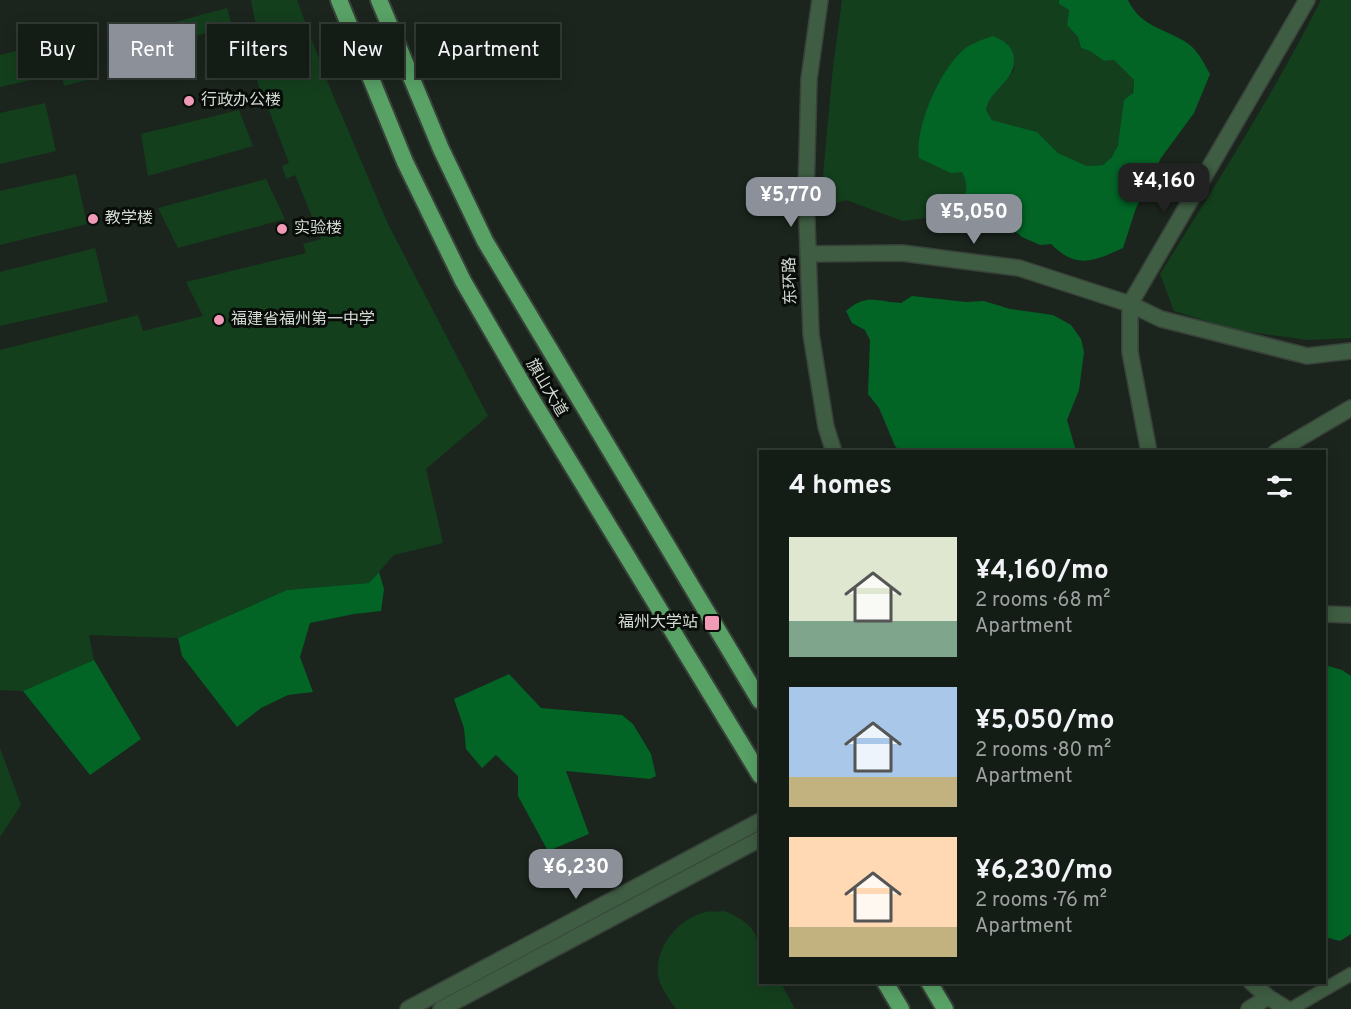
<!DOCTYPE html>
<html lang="en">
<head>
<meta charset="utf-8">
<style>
	:root { --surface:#141c16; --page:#212923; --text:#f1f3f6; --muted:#9da1a1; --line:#333a35; --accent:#8c9099 }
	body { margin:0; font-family:Overpass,"Noto Sans SC",sans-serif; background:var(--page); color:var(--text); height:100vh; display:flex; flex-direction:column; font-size:22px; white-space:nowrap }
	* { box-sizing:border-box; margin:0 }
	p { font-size:20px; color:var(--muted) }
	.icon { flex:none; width:33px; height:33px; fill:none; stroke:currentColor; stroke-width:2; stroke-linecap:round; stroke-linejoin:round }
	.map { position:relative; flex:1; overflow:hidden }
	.details { position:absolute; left:759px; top:450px; width:567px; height:534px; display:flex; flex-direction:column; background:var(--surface); border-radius:0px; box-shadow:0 3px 15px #0003,0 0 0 2px var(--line) }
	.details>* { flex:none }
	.guide { position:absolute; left:18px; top:24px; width:570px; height:54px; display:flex; gap:12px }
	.price { position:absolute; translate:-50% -51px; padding:0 14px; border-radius:12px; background:var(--accent); color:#fff; font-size:20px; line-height:39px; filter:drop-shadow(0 2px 3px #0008) }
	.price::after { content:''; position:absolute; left:50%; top:36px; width:18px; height:14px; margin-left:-9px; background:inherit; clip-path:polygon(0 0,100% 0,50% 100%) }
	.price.on { background:#222; color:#fff }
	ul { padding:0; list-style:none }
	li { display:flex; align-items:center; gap:18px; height:150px; padding:0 30px }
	li span { display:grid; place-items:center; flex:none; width:168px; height:120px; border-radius:0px; color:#555 }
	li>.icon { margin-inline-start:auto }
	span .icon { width:72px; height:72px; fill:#fffc; stroke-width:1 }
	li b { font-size:26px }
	h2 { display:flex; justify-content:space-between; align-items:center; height:72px; padding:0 30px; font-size:26px }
	.tag { padding:0 21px; border-radius:0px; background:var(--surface); box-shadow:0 3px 15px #0003,0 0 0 2px var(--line); font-size:21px; line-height:54px }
	.tag.on { background:var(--accent); color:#fff }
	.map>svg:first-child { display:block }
	.green { fill:#143f1d }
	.water { fill:#026526 }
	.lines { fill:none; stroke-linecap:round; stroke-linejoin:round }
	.pedestrian-casing { stroke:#39423a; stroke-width:15 }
	.minor-casing { stroke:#39423a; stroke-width:18 }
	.tertiary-casing { stroke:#39423a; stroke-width:18 }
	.trunk-casing { stroke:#39423a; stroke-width:20 }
	.pedestrian { stroke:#3e5d42; stroke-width:12 }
	.minor { stroke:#3e5d42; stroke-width:15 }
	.tertiary { stroke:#3e5d42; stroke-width:15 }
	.trunk { stroke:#58a266; stroke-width:16 }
	.poi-dot { fill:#f09ab7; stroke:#090d09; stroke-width:2 }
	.labels { text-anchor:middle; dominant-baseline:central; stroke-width:6; stroke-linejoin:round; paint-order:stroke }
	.poi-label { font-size:16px; fill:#d4dad4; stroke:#090d09; text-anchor:start }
	.street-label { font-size:16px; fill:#d4dad4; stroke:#090d09 }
</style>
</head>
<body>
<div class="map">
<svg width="1351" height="1009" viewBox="0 0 1351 1009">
	<rect width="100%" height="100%" fill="#1b251d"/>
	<!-- green -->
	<path class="green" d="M 251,0 L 297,0 L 330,88 L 388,224 L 488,416 L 426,469 L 443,543 L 394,555 L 369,583 L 287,590 L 178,638 L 89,635 L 94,660 L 23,691 L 0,690 L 0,350 L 138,315 L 143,331 L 203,316 L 186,282 L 306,253 L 303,244 L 321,239 L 295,175 L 286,179 L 282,166 L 289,163 L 267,105 L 254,109 L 250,95 L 260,91 L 252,61 L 262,55 Z
		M 842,0 L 1059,0 L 1059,4 L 1069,10 L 1067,25 L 1078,37 L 1081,48 L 1090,51 L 1104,61 L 1114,60 L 1134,80 C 1133,94 1121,143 1113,155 C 1111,159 1106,162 1103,165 L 1087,166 L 1058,153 L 1037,132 L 992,120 L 986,110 C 989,94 1004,84 1014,70 L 1007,42 L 962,172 L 968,185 L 966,196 L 957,207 L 941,216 L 903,221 L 846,200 L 820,208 L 833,67 Z
		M 1321,0 L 1351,0 L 1351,338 L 1308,340 L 1236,330 L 1174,311 L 1160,274 C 1216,184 1273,95 1321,0 Z
		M 227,8 L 232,26 L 117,58 L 112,39 Z
		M 82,45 L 91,79 L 64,86 L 56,51 Z
		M 32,47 L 40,78 L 0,87 L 0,55 Z
		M 45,103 L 56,151 L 0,164 L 0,113 Z
		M 239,110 L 253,146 L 148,176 L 141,134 Z
		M 76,174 L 87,224 L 0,245 L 0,191 Z
		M 266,179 L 285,219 L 178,248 L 158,208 Z
		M 95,248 L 108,302 L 0,326 L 0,272 Z
		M 0,748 L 21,805 L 0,837 Z
		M 724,911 C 764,927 760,944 760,982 L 781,983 L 795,1009 L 676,1009 C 670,1000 659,986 658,975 C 655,947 678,919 705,912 C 711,911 718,912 724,911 Z"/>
	<!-- water -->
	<path class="water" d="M 1059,0 L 1128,0 C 1142,30 1169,28 1191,46 C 1199,53 1205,65 1210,74 L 1194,113 L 1161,158 L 1136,208 L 1123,248 C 1094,261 1077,270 1051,244 L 1040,245 L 1022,237 L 1012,229 L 990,223 L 980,214 L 968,214 L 957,207 C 968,193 969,187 962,172 L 951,173 L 919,158 C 915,127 938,75 960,53 C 968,44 982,40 993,36 C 1004,41 1013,45 1014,59 C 1015,82 990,89 986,110 L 992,120 L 1037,132 L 1058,153 L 1087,166 L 1103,165 L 1112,157 L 1118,145 L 1124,100 L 1133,93 L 1134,80 L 1114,60 L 1104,61 L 1090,51 L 1081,48 L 1078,37 L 1067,25 L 1069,10 L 1059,4 Z
		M 912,296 L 966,302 L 984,301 L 1010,309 L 1053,315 L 1071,325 L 1081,339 L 1084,352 L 1079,390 L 1067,420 L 1076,451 L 900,451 L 895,446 L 879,408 L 868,394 L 870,340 L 865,330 L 852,323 L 846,311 C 867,293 876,302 901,303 Z
		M 379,572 L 384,589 L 381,611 L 354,614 L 310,623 L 300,657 L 313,692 L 288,695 L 261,708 L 237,727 L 182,656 L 178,638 L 287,590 L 369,583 Z
		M 94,660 L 141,739 L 90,775 L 23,691 Z
		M 1325,665 L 1342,670 L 1351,676 L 1351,934 L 1340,941 L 1325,937 Z
		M 509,674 L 541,708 L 622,715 L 633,724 L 651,754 L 656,776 L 650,779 L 566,771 L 589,834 L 548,851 L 518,796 L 518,776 L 496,755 L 482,768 L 466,749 L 464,728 L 454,699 Z"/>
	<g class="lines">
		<defs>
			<path id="pedestrian" d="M 1291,1009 L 1351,974"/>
			<path id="minor" d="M 820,0 L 809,79 L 806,195 L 811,334 L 826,427 L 834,452
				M 808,254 L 902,253 L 1019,268 L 1130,304 L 1161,319 L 1307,356 L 1351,351
				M 1149,452 L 1130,352 L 1130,304 L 1307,0
				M 1276,452 L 1351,408
				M 1324,614 L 1351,615
				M 1251,982 L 1268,997 L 1287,1009
				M 1249,1009 L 1268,997"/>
			<path id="tertiary" d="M 408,1009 L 760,821
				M 441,1009 L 760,839"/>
			<path id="trunk" d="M 339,0 L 405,162 L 463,281 L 526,390 L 760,775
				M 379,0 L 441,149 L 485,241 L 760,701
				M 885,982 L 901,1009
				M 929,982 L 945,1009"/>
		</defs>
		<!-- pedestrian casing -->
		<use href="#pedestrian" class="pedestrian-casing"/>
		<!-- minor casing -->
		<use href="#minor" class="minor-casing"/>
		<!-- tertiary casing -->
		<use href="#tertiary" class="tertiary-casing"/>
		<!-- trunk casing -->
		<use href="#trunk" class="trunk-casing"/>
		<!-- pedestrian -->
		<use href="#pedestrian" class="pedestrian"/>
		<!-- minor -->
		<use href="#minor" class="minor"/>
		<!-- tertiary -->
		<use href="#tertiary" class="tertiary"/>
		<!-- trunk -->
		<use href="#trunk" class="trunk"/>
	</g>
	<!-- markers -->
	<g class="poi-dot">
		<circle cx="189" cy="101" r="6"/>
		<circle cx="93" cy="219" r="6"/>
		<circle cx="282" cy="229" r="6"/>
		<circle cx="219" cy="320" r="6"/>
		<rect x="704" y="615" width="16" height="16" rx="3"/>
	</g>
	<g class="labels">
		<!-- poi labels -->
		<g class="poi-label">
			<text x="201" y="101">行政办公楼</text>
			<text x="105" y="219">教学楼</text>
			<text x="294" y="229">实验楼</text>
			<text x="231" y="320">福建省福州第一中学</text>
			<text x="698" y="623" text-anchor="end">福州大学站</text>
		</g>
		<!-- street labels -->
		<g class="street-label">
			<text transform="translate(791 281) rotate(-92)">东环路</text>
			<text transform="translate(546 388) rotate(59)">旗山大道</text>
		</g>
	</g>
</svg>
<b class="price on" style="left:1164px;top:214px">¥4,160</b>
<b class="price" style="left:791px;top:228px">¥5,770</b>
<b class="price" style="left:974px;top:245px">¥5,050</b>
<b class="price" style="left:576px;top:900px">¥6,230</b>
<div class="guide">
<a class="tag">Buy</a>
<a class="tag on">Rent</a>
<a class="tag">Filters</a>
<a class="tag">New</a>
<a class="tag">Apartment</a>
</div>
<section class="details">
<h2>4 homes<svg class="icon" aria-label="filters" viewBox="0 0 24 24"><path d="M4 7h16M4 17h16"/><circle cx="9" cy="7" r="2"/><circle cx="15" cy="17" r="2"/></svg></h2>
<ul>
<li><span style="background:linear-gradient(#dfe7d0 70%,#7fa58c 0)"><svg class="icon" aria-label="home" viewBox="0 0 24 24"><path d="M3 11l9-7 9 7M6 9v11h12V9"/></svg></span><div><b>¥4,160/mo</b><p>2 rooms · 68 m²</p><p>Apartment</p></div></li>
<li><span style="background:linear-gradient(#a9c7e8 75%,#c2b280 0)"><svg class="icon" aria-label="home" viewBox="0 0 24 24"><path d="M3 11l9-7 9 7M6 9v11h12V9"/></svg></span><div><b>¥5,050/mo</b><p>2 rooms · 80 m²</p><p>Apartment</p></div></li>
<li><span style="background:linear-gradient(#ffd9b3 75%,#c2b280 0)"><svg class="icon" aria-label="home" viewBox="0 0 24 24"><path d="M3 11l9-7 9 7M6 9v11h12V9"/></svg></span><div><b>¥6,230/mo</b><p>2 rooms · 76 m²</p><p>Apartment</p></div></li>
</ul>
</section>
</div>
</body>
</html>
